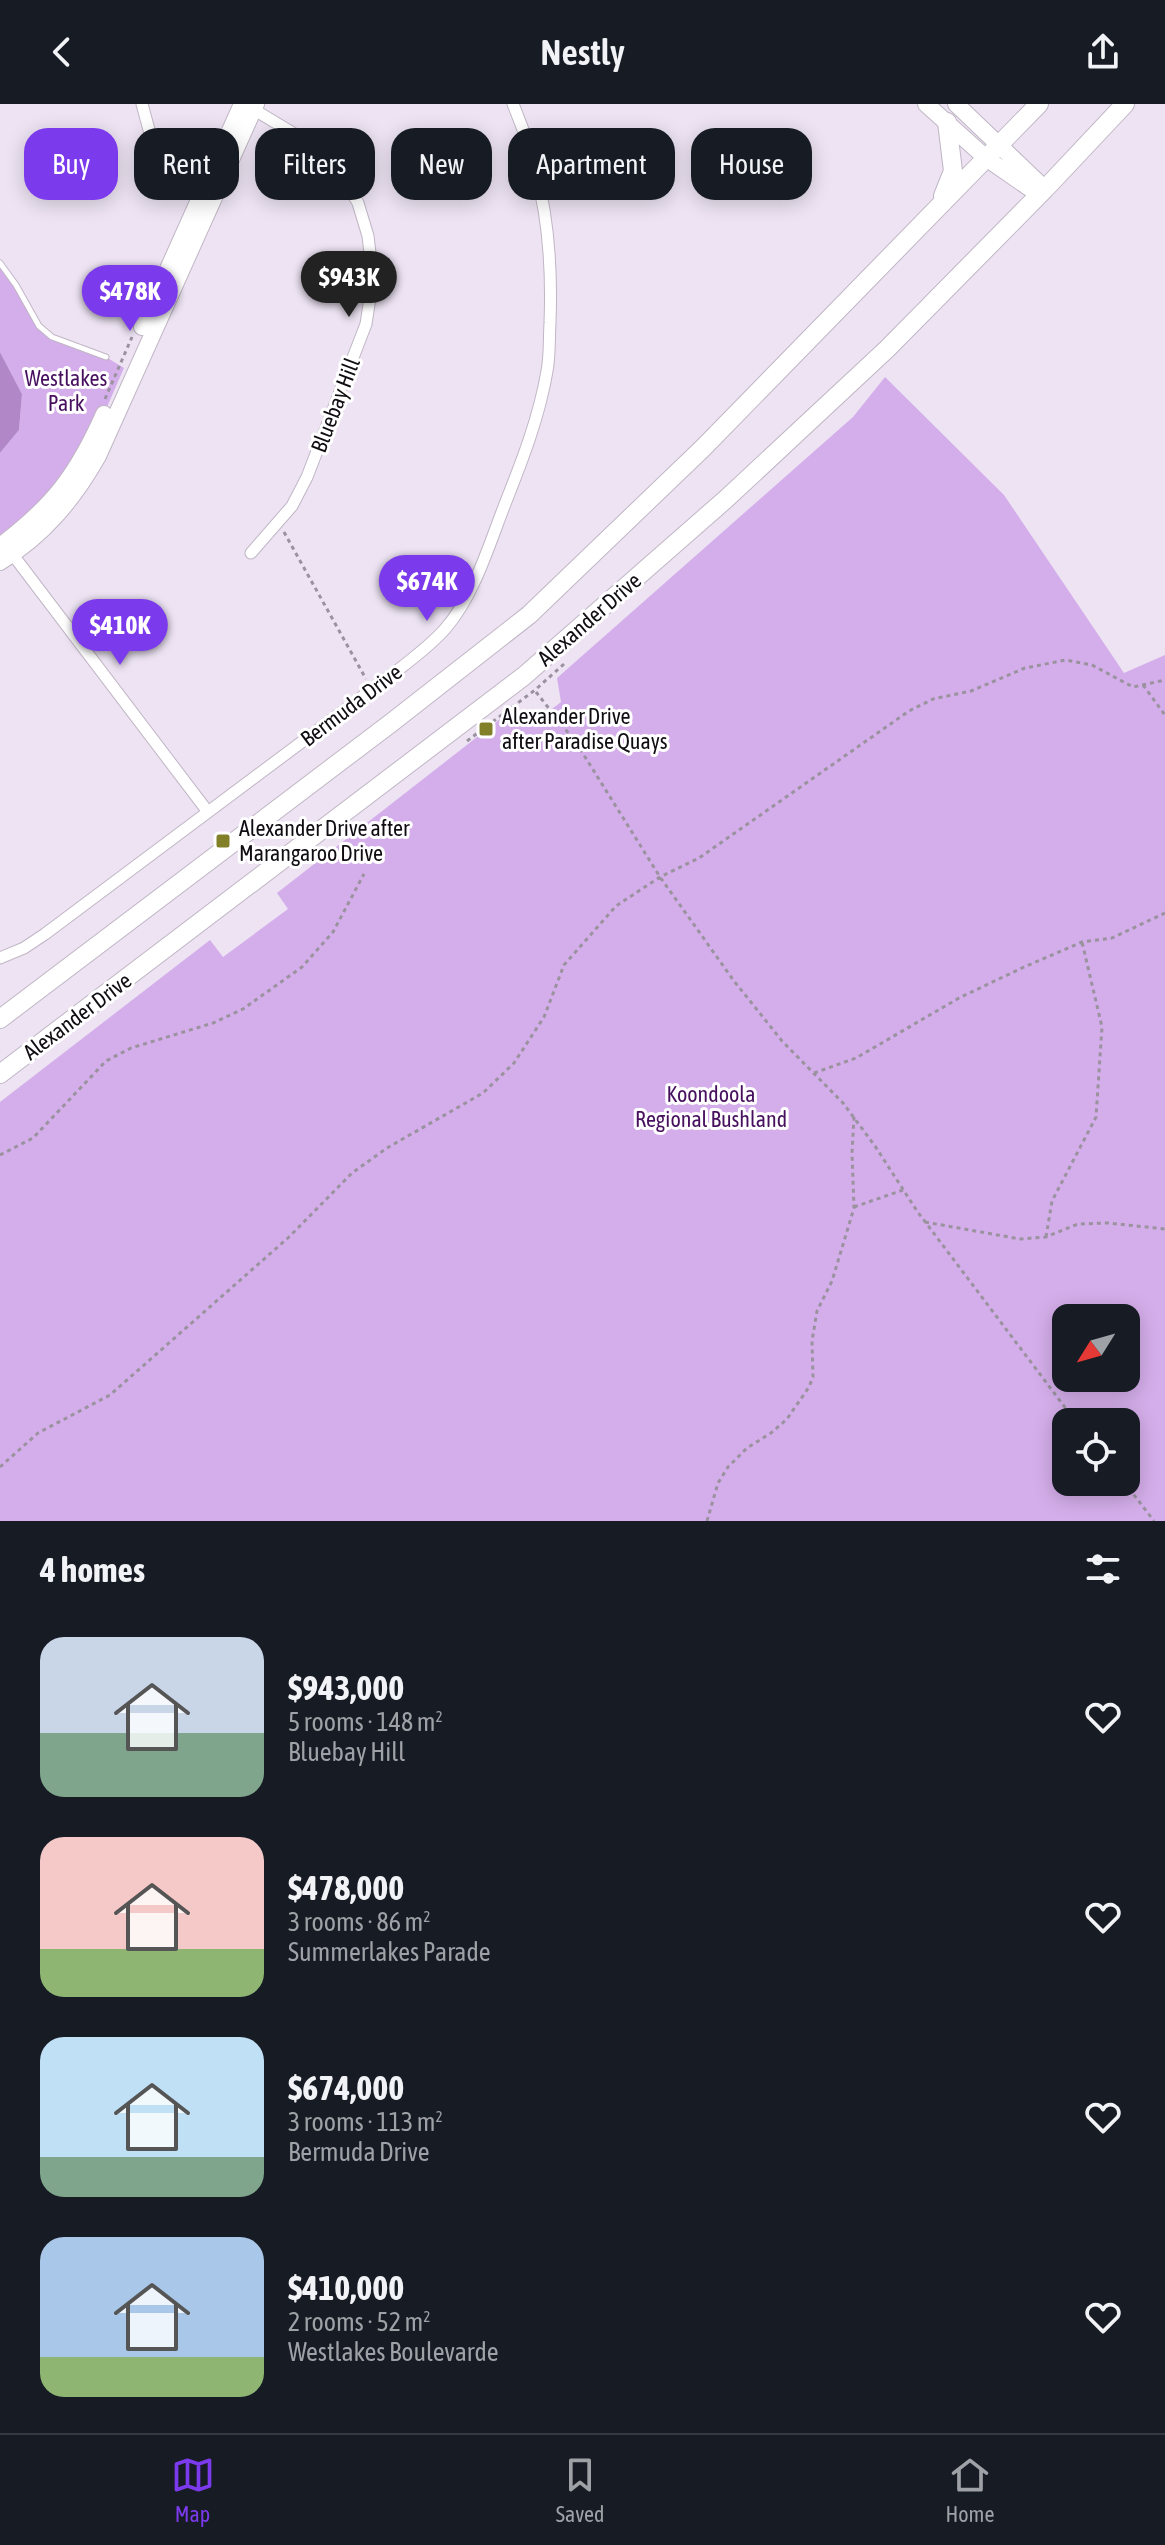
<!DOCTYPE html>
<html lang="en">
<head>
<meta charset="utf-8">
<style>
	:root { --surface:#171b24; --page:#242831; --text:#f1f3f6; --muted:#9ea1a6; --line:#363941; --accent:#7c3aed }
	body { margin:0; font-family:"Asap Condensed",sans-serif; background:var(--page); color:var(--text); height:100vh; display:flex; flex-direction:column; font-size:30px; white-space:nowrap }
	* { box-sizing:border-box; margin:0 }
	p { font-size:26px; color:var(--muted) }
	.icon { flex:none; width:44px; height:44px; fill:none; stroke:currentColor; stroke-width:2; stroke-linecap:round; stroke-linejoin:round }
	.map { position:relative; height:1417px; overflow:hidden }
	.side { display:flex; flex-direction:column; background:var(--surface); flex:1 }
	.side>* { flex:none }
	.banner { position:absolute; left:24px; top:24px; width:1118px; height:72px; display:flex; gap:16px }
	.needle { width:52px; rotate:233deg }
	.buttons { position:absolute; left:1052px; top:1200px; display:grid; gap:16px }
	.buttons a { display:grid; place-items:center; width:88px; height:88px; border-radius:16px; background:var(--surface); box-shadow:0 4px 20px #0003; font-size:40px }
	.price { position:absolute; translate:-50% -68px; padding:0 18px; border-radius:28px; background:var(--accent); color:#fff; font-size:26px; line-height:52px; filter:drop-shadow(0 2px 4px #0008) }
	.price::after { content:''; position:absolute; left:50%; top:48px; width:24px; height:18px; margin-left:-12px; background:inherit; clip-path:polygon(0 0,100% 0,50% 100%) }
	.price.current { background:#222; color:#fff }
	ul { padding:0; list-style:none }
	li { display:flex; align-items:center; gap:24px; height:200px; padding:0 40px }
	li span { display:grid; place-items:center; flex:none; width:224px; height:160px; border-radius:24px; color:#555 }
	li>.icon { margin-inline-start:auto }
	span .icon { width:96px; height:96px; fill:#fffc; stroke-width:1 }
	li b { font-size:34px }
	h2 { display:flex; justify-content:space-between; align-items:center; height:96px; padding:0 40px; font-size:34px }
	.chip { padding:0 28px; border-radius:24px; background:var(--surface); box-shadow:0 4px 20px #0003; font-size:28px; line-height:72px }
	.chip.current { background:var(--accent); color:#fff }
	header { display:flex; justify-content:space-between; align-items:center; height:104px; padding:0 40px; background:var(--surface); font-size:36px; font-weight:600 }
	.dock { display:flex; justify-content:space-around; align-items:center; height:112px; border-top:2px solid var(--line); background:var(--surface); font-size:22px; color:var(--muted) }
	.dock a { display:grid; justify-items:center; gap:4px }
	.dock .current { color:var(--accent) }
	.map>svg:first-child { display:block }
	.green { fill:#d4aeea; fill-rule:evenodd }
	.water { fill:#b187c8 }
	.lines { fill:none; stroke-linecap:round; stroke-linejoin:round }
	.lane-casing { stroke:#c0b6c5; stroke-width:7 }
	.street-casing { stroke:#c0b6c5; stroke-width:13 }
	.secondary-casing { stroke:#c0b6c5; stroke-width:18 }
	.primary-casing { stroke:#c0b6c5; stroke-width:20 }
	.path { stroke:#9a929e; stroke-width:3; stroke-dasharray:4 4; stroke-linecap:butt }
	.lane { stroke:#fff; stroke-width:5 }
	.street { stroke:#fff; stroke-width:11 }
	.secondary { stroke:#fff; stroke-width:16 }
	.primary { stroke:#fff; stroke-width:18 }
	.poi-dot { fill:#818029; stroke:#fff; stroke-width:3 }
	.labels { text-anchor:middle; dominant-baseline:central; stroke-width:6; stroke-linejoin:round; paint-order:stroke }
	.park-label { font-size:22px; fill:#47105f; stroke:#fff }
	.street-label { font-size:22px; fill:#100d12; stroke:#fff }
	.poi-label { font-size:22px; fill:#100d12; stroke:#fff; text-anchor:start }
</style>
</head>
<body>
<header><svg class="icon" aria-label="back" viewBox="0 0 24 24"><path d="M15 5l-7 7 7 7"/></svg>Nestly<svg class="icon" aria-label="share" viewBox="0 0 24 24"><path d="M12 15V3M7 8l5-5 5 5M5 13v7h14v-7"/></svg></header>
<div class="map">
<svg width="1165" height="1417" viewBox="0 0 1165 1417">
	<rect width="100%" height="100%" fill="#ede3f3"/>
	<!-- green -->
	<path class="green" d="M 0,159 L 16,181 L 31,211 L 52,233 L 106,253 L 124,264 L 86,351 L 0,441 L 0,349 L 19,326 L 22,290 L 0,248 Z
		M 885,273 L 1004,391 L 1124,569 L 1165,551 L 1165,1417 L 0,1417 L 0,998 L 210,836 L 223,853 L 288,805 L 277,789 L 513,605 L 539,615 L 561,598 L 557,574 L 853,313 ZM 1126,1214 L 1126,1274 L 1066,1274 L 1066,1214 ZM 1126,1318 L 1126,1378 L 1066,1378 L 1066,1318 Z"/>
	<!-- water -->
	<path class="water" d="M 0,248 L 22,290 L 19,326 L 0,349 Z"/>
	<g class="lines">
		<defs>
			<path id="lane" d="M 0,159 L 16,181 L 39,222 L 52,233 L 106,253"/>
			<path id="street" d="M 142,0 L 151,33 L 168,57
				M 248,2 L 311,40 L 343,74 L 358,99 L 368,132 L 373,174 L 366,220 L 307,373 L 292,402 L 251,449
				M 10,447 L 208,708
				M 0,854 L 24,844 L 45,830 L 394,569 C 412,555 430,542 445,525 C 474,492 489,441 505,400 C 522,357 539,314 547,267 C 550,252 549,235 550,219 C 553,140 544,73 513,0"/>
			<path id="secondary" d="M 926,0 L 986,54 L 1038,90
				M 956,0 L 1045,85
				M 142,223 L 242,0
				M 0,442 C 53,402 77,371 104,310
				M 0,458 C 43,432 73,396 98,352 L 256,0"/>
			<path id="primary" d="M 943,92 L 953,67 L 947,18
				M 0,915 L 391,619 L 529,511 L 703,344 L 1039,0
				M 0,970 L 524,572 L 726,395 L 887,245 L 1045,85 L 1125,0"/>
		</defs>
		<!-- lane casing -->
		<use href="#lane" class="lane-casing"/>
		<!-- street casing -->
		<use href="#street" class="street-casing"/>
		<!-- secondary casing -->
		<use href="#secondary" class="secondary-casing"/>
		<!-- primary casing -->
		<use href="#primary" class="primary-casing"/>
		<!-- path -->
		<path class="path" d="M 105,295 L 132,233
			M 284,428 L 366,575
			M 1143,581 L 1165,611
			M 536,588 L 577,640 L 660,773 L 734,877 L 782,937 L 843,999 L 875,1042 L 917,1107 L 1076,1318
			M 467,637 L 535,586 L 564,560
			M 814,969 L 856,954 L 959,894 L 1024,863 L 1082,838 L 1112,834 L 1165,809
			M 0,1051 L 33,1034 L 106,957 L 131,944 L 213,919 L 243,905 L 302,863 L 333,828 L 364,770
			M 854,1103 L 903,1086
			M 925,1118 L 1020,1135 L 1046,1133 L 1078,1120 L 1108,1119 L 1165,1125
			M 1046,1133 L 1052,1097 L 1096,1013 L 1102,923 L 1082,838
			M 0,1363 L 38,1329 L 110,1291 L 289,1133 L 352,1069 L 387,1044 L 483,989 L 514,959 L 544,913 L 564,861 L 616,802 L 660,773 L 699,754 L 909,607 L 933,595 L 971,587 L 1025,564 L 1066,556 L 1092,561 L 1133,583 L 1165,576
			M 1124,1378 L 1154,1417
			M 707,1417 L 718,1379 L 728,1363 L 747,1344 L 771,1329 L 787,1315 L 809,1283 L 813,1273 L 812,1237 L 817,1207 L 832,1177 L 854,1104 L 852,1049 L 854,1013"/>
		<!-- lane -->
		<use href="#lane" class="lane"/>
		<!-- street -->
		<use href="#street" class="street"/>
		<!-- secondary -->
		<use href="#secondary" class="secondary"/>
		<!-- primary -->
		<use href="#primary" class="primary"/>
	</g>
	<!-- markers -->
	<g class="poi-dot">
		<rect x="478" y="617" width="16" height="16" rx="4"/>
		<rect x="215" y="729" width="16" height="16" rx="4"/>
	</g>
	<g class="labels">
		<!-- park labels -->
		<g class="park-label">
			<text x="66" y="274">Westlakes<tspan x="66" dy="25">Park</tspan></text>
			<text x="711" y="990">Koondoola<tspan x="711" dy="25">Regional Bushland</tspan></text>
		</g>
		<!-- street labels -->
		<g class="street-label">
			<text transform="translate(335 301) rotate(-69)">Bluebay Hill</text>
			<text transform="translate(589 515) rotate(-41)">Alexander Drive</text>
			<text transform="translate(351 601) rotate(-37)">Bermuda Drive</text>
			<text transform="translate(77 912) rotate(-37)">Alexander Drive</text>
		</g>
		<!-- poi labels -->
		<g class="poi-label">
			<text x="502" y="612">Alexander Drive<tspan x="502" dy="25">after Paradise Quays</tspan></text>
			<text x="239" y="724">Alexander Drive after<tspan x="239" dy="25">Marangaroo Drive</tspan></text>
		</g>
	</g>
</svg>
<div class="buttons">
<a><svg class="needle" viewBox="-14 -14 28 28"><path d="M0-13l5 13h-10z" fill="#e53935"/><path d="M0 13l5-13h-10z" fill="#9ea1a6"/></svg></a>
<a><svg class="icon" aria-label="locate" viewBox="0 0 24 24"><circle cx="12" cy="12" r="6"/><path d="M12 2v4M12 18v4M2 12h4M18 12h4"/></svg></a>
</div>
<b class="price current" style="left:349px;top:215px">$943K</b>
<b class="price" style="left:130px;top:229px">$478K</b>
<b class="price" style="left:427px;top:519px">$674K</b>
<b class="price" style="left:120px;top:563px">$410K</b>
<div class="banner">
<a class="chip current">Buy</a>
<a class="chip">Rent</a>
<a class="chip">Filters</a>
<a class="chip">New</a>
<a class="chip">Apartment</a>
<a class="chip">House</a>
</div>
</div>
<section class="side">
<h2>4 homes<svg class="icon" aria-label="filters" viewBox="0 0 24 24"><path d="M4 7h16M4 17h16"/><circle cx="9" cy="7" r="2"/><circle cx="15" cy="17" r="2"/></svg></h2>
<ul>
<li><span style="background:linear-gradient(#c9d6e8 60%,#7fa58c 0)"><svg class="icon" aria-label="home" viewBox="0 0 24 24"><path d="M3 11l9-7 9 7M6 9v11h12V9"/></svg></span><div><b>$943,000</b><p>5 rooms · 148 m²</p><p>Bluebay Hill</p></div><svg class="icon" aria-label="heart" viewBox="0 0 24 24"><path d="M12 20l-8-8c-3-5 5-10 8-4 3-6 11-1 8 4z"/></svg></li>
<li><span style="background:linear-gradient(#f6c9c9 70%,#8fb573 0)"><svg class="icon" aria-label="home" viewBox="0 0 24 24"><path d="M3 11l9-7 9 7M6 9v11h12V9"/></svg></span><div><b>$478,000</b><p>3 rooms · 86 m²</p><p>Summerlakes Parade</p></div><svg class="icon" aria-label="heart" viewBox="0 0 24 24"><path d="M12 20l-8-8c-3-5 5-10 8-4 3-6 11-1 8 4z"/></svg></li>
<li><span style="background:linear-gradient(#bfe0f5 75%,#7fa58c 0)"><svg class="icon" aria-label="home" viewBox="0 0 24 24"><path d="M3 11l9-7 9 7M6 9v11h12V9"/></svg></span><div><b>$674,000</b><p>3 rooms · 113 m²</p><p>Bermuda Drive</p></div><svg class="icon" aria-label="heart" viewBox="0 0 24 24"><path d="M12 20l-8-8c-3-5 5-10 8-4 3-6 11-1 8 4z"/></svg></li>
<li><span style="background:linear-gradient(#a9c7e8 75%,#8fb573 0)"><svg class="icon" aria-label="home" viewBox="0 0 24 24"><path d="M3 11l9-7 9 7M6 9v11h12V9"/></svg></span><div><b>$410,000</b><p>2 rooms · 52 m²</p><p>Westlakes Boulevarde</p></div><svg class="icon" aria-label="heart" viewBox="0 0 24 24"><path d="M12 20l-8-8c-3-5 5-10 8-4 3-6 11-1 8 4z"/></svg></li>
</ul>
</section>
<nav class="dock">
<a class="current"><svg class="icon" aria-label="map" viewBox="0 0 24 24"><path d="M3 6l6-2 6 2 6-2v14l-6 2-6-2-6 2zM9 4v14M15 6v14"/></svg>Map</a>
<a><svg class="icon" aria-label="saved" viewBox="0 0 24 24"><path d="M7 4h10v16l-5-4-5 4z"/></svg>Saved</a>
<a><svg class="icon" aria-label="home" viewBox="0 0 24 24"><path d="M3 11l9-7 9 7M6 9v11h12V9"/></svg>Home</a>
</nav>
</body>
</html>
